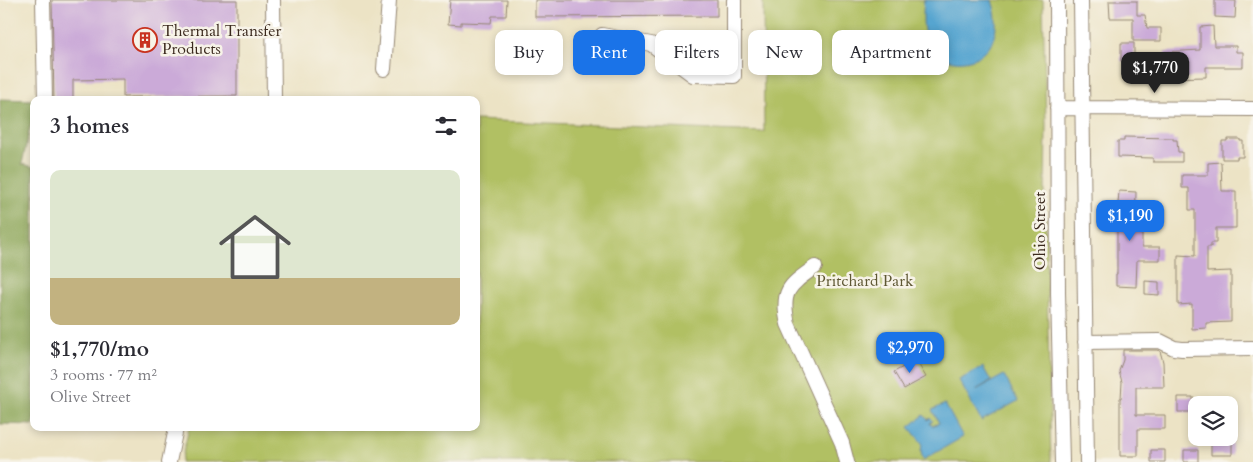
<!DOCTYPE html>
<html lang="en">
<head>
<meta charset="utf-8">
<style>
	:root { --surface:#fff; --page:#f7f7f7; --text:#2b2b33; --muted:#7c7c81; --line:#e1e1e2; --accent:#1a73e8 }
	body { margin:0; font-family:Cardo,serif; background:var(--page); color:var(--text); height:100vh; display:flex; flex-direction:column; font-size:19px; white-space:nowrap }
	* { box-sizing:border-box; margin:0 }
	p { font-size:16px; color:var(--muted) }
	.icon { flex:none; width:28px; height:28px; fill:none; stroke:currentColor; stroke-width:2; stroke-linecap:round; stroke-linejoin:round }
	.map { position:relative; flex:1; overflow:hidden }
	.panel { position:absolute; left:30px; top:96px; width:450px; height:335px; display:flex; flex-direction:column; background:var(--surface); border-radius:10px; box-shadow:0 2px 8px #0003 }
	.panel>* { flex:none }
	.top-card { position:absolute; left:495px; top:30px; width:475px; height:45px; display:flex; gap:10px }
	.controls { position:absolute; left:1188px; top:396px; display:grid; gap:10px }
	.controls a { display:grid; place-items:center; width:50px; height:50px; border-radius:10px; background:var(--surface); box-shadow:0 2px 8px #0003; font-size:25px }
	.price { position:absolute; translate:-50% -42px; padding:0 11px; border-radius:10px; background:var(--accent); color:#fff; font-size:16px; line-height:32px; filter:drop-shadow(0 1px 2px #0008) }
	.price::after { content:''; position:absolute; left:50%; top:30px; width:15px; height:11px; margin-left:-8px; background:inherit; clip-path:polygon(0 0,100% 0,50% 100%) }
	.price.on { background:#222; color:#fff }
	ul { padding:0; list-style:none }
	li { display:grid; align-content:center; gap:10px; height:265px; padding:0 20px }
	li+li { border-top:1px solid var(--line) }
	li span { display:grid; place-items:center; height:155px; border-radius:10px; color:#555 }
	li>.icon { margin-inline-start:auto }
	span .icon { width:90px; height:90px; fill:#fffc; stroke-width:1 }
	li b { font-size:21px }
	h2 { display:flex; justify-content:space-between; align-items:center; height:60px; padding:0 20px; font-size:21px }
	.tag { padding:0 18px; border-radius:10px; background:var(--surface); box-shadow:0 2px 8px #0003; font-size:18px; line-height:45px }
	.tag.on { background:var(--accent); color:#fff }
	.map>svg:first-child { display:block }
	.green { fill:#b1c063; stroke:#767540 }
	.forest { fill:#8ca659; stroke:#64683c }
	.water { fill:#56a5d0; stroke:#486877 }
	.building { fill:#cbaad8 }
	.lines { fill:none; stroke-linecap:round; stroke-linejoin:round }
	.minor-casing { stroke:#948672; stroke-width:16 }
	.minor { stroke:#fff; stroke-width:14 }
	.labels { text-anchor:middle; dominant-baseline:central; stroke-width:5; stroke-linejoin:round; paint-order:stroke }
	.poi-label { font-size:16px; fill:#3b2a1e; stroke:#f7f3e8; text-anchor:start }
	.street-label { font-size:16px; fill:#3b2a1e; stroke:#f7f3e8 }
	.park-label { font-size:16px; fill:#5e5733; stroke:#f7f3e8 }
</style>
</head>
<body>
<div class="map">
<svg width="1253" height="462" viewBox="0 0 1253 462">
	<rect width="100%" height="100%" fill="#f7f3e8"/>
	<filter id="ink" filterUnits="userSpaceOnUse"><feTurbulence type="fractalNoise" baseFrequency=".02" numOctaves="2"/><feDisplacementMap in="SourceGraphic" scale="10" xChannelSelector="R" yChannelSelector="G"/><feConvolveMatrix kernelMatrix="1 2 1 2 8 2 1 2 1" color-interpolation-filters="sRGB"/></filter>
	<filter id="wash" filterUnits="userSpaceOnUse"><feTurbulence type="fractalNoise" baseFrequency=".0096" numOctaves="4" result="noise"/><feDisplacementMap in="SourceGraphic" scale="20" xChannelSelector="R" yChannelSelector="G"/><feGaussianBlur stdDeviation="1.12" result="paint"/><feColorMatrix in="noise" values="0 0 0 0 0 0 0 0 0 0 0 0 0 0 0 0 0 1.4 0 .05"/><feComposite in="paint" operator="in"/></filter>
	<g filter="url(#wash)">
		<rect width="100%" height="100%" fill="#ece3c5"/>
		<!-- green -->
		<path class="green" d="M 763,0 L 1043,0 L 1046,124 L 1045,194 L 1051,462 L 181,462 L 189,428 L 476,428 L 476,120 L 764,132 Z"/>
		<!-- forest -->
		<path class="forest" d="M 0,99 L 34,100 L 34,110 L 22,164 L 34,167 L 34,425 L 0,424 Z"/>
		<!-- water -->
		<path class="water" d="M 924,0 L 992,0 C 1015,67 936,80 925,35 C 922,24 923,11 924,0 Z
			M 983,367 L 991,381 L 976,390 L 1004,375 L 1018,401 L 981,421 L 959,380 Z
			M 945,404 L 963,437 L 923,460 L 921,452 L 922,443 L 909,427 L 924,415 L 928,420 L 930,418 L 933,421 L 930,423 L 932,426 L 939,423 L 932,410 Z"/>
		<g id="blocks">
			<!-- building -->
			<path class="building" d="M 52,0 L 237,0 L 237,96 L 123,97 L 123,79 L 73,80 L 73,100 L 54,100 Z
				M 450,0 L 507,0 L 506,16 L 492,16 L 491,23 L 461,22 L 461,25 L 448,24 Z
				M 535,0 L 717,0 L 717,16 L 535,17 Z
				M 1215,0 L 1236,1 L 1235,18 L 1215,17 Z
				M 1109,1 L 1137,1 L 1137,15 L 1145,15 L 1147,28 L 1161,28 L 1161,41 L 1133,41 L 1133,18 L 1110,18 Z
				M 1213,26 L 1214,46 L 1236,46 L 1236,52 L 1243,52 L 1243,67 L 1206,67 L 1206,77 L 1166,78 L 1165,52 L 1200,50 L 1200,27 Z
				M 1121,43 L 1134,43 L 1134,61 L 1121,61 Z
				M 1124,137 L 1173,138 L 1173,140 L 1177,140 L 1178,152 L 1182,152 L 1182,162 L 1153,162 L 1153,158 L 1118,157 L 1118,141 L 1124,141 Z
				M 1227,139 L 1240,139 L 1240,141 L 1243,141 L 1243,157 L 1237,157 L 1237,159 L 1222,159 L 1222,141 L 1227,141 Z
				M 1221,162 L 1222,191 L 1236,191 L 1236,228 L 1216,228 L 1216,243 L 1211,243 L 1211,247 L 1207,247 L 1207,272 L 1231,271 L 1231,322 L 1206,323 L 1206,328 L 1192,329 L 1192,304 L 1178,305 L 1178,255 L 1195,256 L 1195,210 L 1189,210 L 1189,188 L 1182,188 L 1182,175 L 1208,175 L 1208,163 Z
				M 1119,191 L 1136,192 L 1135,230 L 1142,230 L 1142,247 L 1160,247 L 1160,260 L 1137,260 L 1136,287 L 1116,286 L 1116,274 L 1117,274 L 1117,216 Z
				M 1145,281 L 1159,282 L 1159,295 L 1145,294 Z
				M 1123,350 L 1158,350 L 1160,351 L 1163,362 L 1164,387 L 1136,387 L 1136,415 L 1165,415 L 1165,429 L 1138,429 L 1138,456 L 1120,456 L 1120,398 L 1121,398 L 1122,382 L 1119,371 L 1123,360 Z
				M 916,360 L 926,377 L 904,389 L 894,372 Z
				M 1178,397 L 1193,397 L 1193,412 L 1178,412 Z
				M 1211,438 L 1232,438 L 1232,455 L 1211,455 Z
				M 1151,450 L 1165,450 L 1165,462 L 1151,462 Z
				M 1184,450 L 1198,450 L 1198,462 L 1184,462 Z"/>
		</g>
	</g>
	<g filter="url(#ink)">
		<use href="#blocks" fill-opacity="0" stroke="#948672" stroke-width="1"/>
		<g class="lines">
			<defs>
				<path id="minor" d="M 43,0 L 45,100
					M 273,0 L 274,100
					M 1057,0 L 1058,293 L 1062,462
					M 1081,0 L 1087,462
					M 602,35 L 651,44 L 693,75 L 734,76 L 734,0
					M 384,69 L 389,0
					M 1057,108 L 1253,109
					M 815,267 C 790,285 780,290 788,324 L 842,443 L 847,462
					M 1085,342 L 1160,341 L 1174,348 L 1182,349 L 1253,348
					M 169,462 L 176,428"/>
			</defs>
			<!-- minor casing -->
			<use href="#minor" class="minor-casing"/>
			<!-- minor -->
			<use href="#minor" class="minor"/>
		</g>
	</g>
	<!-- icons -->
	<defs>
		<symbol id="building-ring" viewBox="-11 -11 22 22"><circle r="9.5" fill="#f7f3e8" stroke="#c8321e" stroke-width="1.5"/><path d="M-4-6H4V6H1V3H-1V6H-4ZM-2.5-4.3h1.7v1.8h-1.7ZM.8-4.3h1.7v1.8H.8ZM-2.5-1h1.7V.8h-1.7ZM.8-1h1.7V.8H.8Z" fill="#c8321e"/></symbol>
	</defs>
	<g fill-rule="evenodd">
		<use href="#building-ring" x="131" y="26" width="28" height="28"/>
	</g>
	<g class="labels">
		<!-- poi labels -->
		<g class="poi-label">
			<text x="162" y="31">Thermal Transfer<tspan x="162" dy="18">Products</tspan></text>
		</g>
		<!-- street labels -->
		<g class="street-label">
			<text transform="translate(1040 231) rotate(-90)">Ohio Street</text>
		</g>
		<!-- park labels -->
		<g class="park-label">
			<text x="865" y="281">Pritchard Park</text>
		</g>
	</g>
</svg>
<div class="controls">
<a><svg class="icon" aria-label="layers" viewBox="0 0 24 24"><path d="M12 4l9 5-9 5-9-5zM3 14l9 5 9-5"/></svg></a>
</div>
<b class="price on" style="left:1155px;top:94px">$1,770</b>
<b class="price" style="left:1130px;top:242px">$1,190</b>
<b class="price" style="left:910px;top:374px">$2,970</b>
<div class="top-card">
<a class="tag">Buy</a>
<a class="tag on">Rent</a>
<a class="tag">Filters</a>
<a class="tag">New</a>
<a class="tag">Apartment</a>
</div>
<section class="panel">
<h2>3 homes<svg class="icon" aria-label="filters" viewBox="0 0 24 24"><path d="M4 7h16M4 17h16"/><circle cx="9" cy="7" r="2"/><circle cx="15" cy="17" r="2"/></svg></h2>
<ul>
<li><span style="background:linear-gradient(#dfe7d0 70%,#c2b280 0)"><svg class="icon" aria-label="home" viewBox="0 0 24 24"><path d="M3 11l9-7 9 7M6 9v11h12V9"/></svg></span><div><b>$1,770/mo</b><p>3 rooms · 77 m²</p><p>Olive Street</p></div></li>
</ul>
</section>
</div>
</body>
</html>
